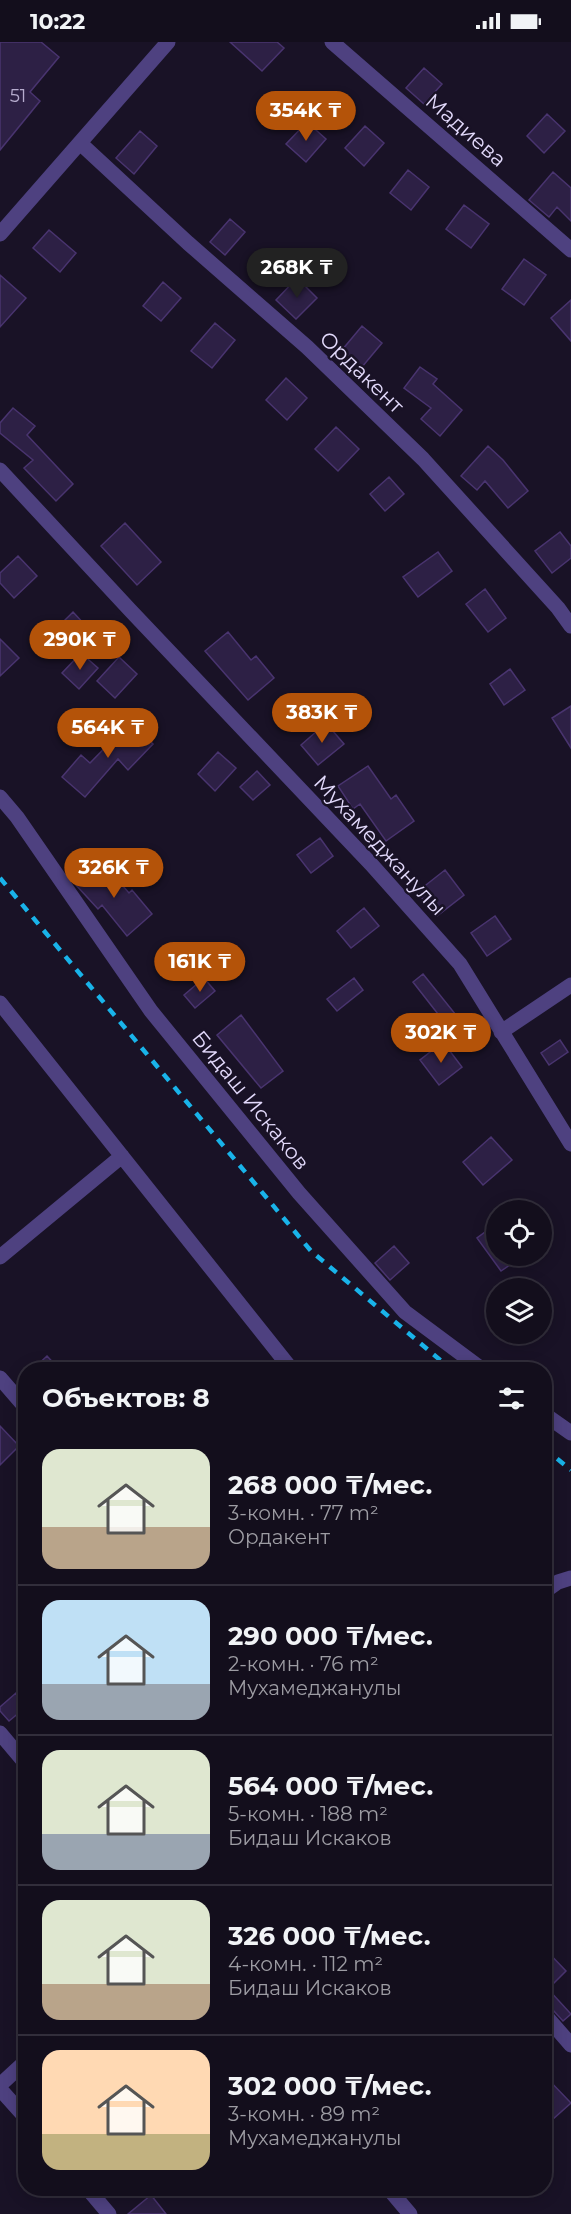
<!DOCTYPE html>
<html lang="ru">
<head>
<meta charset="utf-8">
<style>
	:root { --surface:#130e1c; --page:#1c1725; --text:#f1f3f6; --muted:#9d9ca3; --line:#322e3b; --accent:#b45309 }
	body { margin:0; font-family:Montserrat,sans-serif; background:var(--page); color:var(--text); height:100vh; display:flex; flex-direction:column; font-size:22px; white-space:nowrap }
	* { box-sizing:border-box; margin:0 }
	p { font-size:20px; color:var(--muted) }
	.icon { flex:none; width:33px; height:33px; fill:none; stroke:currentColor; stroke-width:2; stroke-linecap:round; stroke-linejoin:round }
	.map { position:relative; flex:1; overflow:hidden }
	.sheet { position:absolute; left:18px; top:1320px; width:534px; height:834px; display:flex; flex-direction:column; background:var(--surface); border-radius:24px; box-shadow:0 3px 15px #0003,0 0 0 2px var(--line) }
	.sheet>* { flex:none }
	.buttons { position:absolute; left:486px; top:1158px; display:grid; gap:12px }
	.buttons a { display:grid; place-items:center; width:66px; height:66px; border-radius:50%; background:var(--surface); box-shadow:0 3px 15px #0003,0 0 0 2px var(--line); font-size:30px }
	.price { position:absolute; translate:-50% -51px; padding:0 14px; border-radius:21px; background:var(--accent); color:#fff; font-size:20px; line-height:39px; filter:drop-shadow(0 2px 3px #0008) }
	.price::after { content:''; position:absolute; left:50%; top:36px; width:18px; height:14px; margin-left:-9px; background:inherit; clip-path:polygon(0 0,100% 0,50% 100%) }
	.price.current { background:#222; color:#fff }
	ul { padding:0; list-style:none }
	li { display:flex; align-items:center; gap:18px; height:150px; padding:0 24px }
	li+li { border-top:2px solid var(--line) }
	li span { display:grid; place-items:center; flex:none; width:168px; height:120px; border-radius:18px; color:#555 }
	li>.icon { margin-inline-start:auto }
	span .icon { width:72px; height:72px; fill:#fffc; stroke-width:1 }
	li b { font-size:26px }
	h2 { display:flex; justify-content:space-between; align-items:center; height:72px; padding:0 24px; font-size:26px }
	.status { display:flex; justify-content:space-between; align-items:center; height:42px; padding:0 30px; background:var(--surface); direction:ltr }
	.status svg { height:16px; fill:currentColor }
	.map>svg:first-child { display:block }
	.building { fill:#2d2045; stroke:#49346f; stroke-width:1.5 }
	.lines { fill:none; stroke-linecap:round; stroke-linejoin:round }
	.minor { stroke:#4e4180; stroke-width:15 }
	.rail { stroke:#19b3e9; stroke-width:4.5; stroke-dasharray:9 8; stroke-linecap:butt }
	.labels { text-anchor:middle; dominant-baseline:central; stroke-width:5; stroke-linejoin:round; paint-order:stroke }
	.number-label { font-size:18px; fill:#b6acce }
	.street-label { font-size:21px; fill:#e3dafc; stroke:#191226 }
</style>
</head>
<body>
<div class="status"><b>10:22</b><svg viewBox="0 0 49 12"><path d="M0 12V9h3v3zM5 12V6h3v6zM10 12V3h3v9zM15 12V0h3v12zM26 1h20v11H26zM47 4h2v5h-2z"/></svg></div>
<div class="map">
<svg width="571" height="2172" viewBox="0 0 571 2172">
	<rect width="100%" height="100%" fill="#191226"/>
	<!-- building -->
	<path class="building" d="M 0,0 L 41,0 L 59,15 L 30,50 L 40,59 L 0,108 Z
		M 230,0 L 277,0 L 284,6 L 262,29 Z
		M 424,26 L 442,42 L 424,62 L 406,46 Z
		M 547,72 L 565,89 L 544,111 L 527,94 Z
		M 307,80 L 326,97 L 306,120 L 286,102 Z
		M 365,84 L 384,101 L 364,124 L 345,106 Z
		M 140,89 L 157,104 L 134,132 L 116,116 Z
		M 408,128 L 429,145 L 411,168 L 390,151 Z
		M 553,130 L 571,146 L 571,179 L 557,165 L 549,175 L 529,158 Z
		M 464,163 L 489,182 L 471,206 L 446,187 Z
		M 230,177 L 245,190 L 225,213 L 210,200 Z
		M 49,188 L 76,211 L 60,230 L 33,206 Z
		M 524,217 L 546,233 L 524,263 L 502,247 Z
		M 0,233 L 26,256 L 0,285 Z
		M 297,236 L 317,256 L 296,277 L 276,258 Z
		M 163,240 L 181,256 L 161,279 L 143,264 Z
		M 571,258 L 571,299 L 551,276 Z
		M 215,281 L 235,298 L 212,326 L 191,309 Z
		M 362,284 L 382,301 L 362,325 L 342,308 Z
		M 420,325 L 437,337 L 433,342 L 462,368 L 440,394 L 421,377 L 431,366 L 404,346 Z
		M 286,336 L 307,356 L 287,378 L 266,358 Z
		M 13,366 L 35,384 L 27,393 L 73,442 L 56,459 L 24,426 L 33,418 L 0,391 L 0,381 Z
		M 336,385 L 359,407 L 338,429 L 315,407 Z
		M 488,404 L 503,418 L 528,449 L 508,466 L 485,439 L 477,448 L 461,434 Z
		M 389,435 L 404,452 L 385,469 L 370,452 Z
		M 125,481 L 161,520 L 137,543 L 101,504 Z
		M 560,490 L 571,504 L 571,516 L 552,531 L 535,509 Z
		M 438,510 L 452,529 L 418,555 L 403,535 Z
		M 18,514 L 37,534 L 14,556 L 0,541 L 0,531 Z
		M 485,547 L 506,576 L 488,590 L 466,562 Z
		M 73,570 L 85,583 L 65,603 L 53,590 Z
		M 228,590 L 251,618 L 256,614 L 274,636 L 248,658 L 205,609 Z
		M 0,597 L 19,616 L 0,634 Z
		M 81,611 L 98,626 L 79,647 L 62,631 Z
		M 119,615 L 137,632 L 115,656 L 97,639 Z
		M 510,627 L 525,648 L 504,663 L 490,642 Z
		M 571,664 L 571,706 L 552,676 Z
		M 130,680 L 153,702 L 128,728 L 118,717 L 85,755 L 62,735 L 81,713 L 90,721 Z
		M 326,681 L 344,702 L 318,723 L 301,703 Z
		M 218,710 L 236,726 L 215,749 L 198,732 Z
		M 368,724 L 391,757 L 396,753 L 414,779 L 386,799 L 360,762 L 353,767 L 338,744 Z
		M 257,729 L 270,743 L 253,758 L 240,745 Z
		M 320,796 L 333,814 L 311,831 L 297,813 Z
		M 102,820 L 129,851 L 132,848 L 152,872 L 127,894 L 102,863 L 98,867 L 76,843 Z
		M 445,828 L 464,853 L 437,874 L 417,850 Z
		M 364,866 L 379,884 L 351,906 L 337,889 Z
		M 495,874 L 511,897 L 487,914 L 471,891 Z
		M 423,932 L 456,973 L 445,981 L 413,940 Z
		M 204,936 L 215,949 L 195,966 L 184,953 Z
		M 354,936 L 363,948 L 337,969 L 327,957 Z
		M 241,973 L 283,1029 L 261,1046 L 217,993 Z
		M 560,998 L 568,1010 L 549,1023 L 541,1011 Z
		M 443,1000 L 462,1025 L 439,1043 L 420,1018 Z
		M 491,1095 L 512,1118 L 483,1143 L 463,1120 Z
		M 496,1182 L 496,1214 L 523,1214 L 501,1229 L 477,1196 Z
		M 394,1204 L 409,1221 L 390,1238 L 375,1221 Z
		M 47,1314 L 60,1328 L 32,1328 Z
		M 0,1384 L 19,1404 L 0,1423 Z
		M 16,1651 L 26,1662 L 26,1665 L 9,1679 L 0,1669 L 0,1665 Z
		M 544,1906 L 566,1929 L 548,1947 L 571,1972 L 563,1979 L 551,1966 L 544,1963 Z
		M 544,2033 L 571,2061 L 544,2085 Z
		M 151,2153 L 166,2172 L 128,2172 Z"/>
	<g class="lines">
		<!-- minor -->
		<path class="minor" d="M 332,0 L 571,208
			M 80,101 L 188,201 L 307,305 L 423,417 L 558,566 L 571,584
			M 0,192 L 168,0
			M 0,428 L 130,568 L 371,822 L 460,922 L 571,1102
			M 0,755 L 17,775 L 151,969 L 299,1151 L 405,1270 L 483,1328
			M 0,961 L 292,1328
			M 501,990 L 571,943
			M 0,1215 L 122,1114
			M 0,1336 L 26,1366
			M 544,1372 L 571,1391
			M 544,1550 L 558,1540 L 571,1536
			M 0,1691 L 26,1722
			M 544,1972 L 571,2003
			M 0,2043 L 26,2019
			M 0,2047 L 26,2076
			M 87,2146 L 109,2172
			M 388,2146 L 410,2172"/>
		<!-- rail -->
		<path class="rail" d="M 0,836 L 311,1209 L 452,1328
			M 544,1406 L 571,1428"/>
	</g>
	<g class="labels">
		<!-- number labels -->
		<g class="number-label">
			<text x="18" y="54">51</text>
		</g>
		<!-- street labels -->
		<g class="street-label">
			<text transform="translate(466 88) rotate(41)">Мадиева</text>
			<text transform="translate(362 330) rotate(44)">Ордакент</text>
			<text transform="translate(380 803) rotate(47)">Мухамеджанулы</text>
			<text transform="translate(251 1058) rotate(51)">Бидаш Искаков</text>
		</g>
	</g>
</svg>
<div class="buttons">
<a><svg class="icon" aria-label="locate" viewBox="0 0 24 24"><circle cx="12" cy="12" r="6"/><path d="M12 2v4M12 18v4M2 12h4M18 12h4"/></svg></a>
<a><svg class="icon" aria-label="layers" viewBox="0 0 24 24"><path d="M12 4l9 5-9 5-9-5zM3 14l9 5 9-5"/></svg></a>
</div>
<b class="price" style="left:306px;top:100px">354K ₸</b>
<b class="price current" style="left:297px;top:257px">268K ₸</b>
<b class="price" style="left:80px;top:629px">290K ₸</b>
<b class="price" style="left:322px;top:702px">383K ₸</b>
<b class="price" style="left:108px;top:717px">564K ₸</b>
<b class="price" style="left:114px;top:857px">326K ₸</b>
<b class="price" style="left:200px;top:951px">161K ₸</b>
<b class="price" style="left:441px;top:1022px">302K ₸</b>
<section class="sheet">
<h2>Объектов: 8<svg class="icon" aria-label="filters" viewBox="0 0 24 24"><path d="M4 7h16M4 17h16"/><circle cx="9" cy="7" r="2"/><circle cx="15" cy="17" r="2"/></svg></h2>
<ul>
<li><span style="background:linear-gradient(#dfe7d0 65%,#b9a48a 0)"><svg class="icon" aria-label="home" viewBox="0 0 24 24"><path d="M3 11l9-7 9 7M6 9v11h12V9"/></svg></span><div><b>268 000 ₸/мес.</b><p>3-комн. · 77 m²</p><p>Ордакент</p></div></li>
<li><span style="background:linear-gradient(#bfe0f5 70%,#9aa5b1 0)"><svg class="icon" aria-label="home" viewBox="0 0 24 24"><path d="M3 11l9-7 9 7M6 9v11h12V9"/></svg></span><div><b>290 000 ₸/мес.</b><p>2-комн. · 76 m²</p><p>Мухамеджанулы</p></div></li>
<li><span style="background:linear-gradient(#dfe7d0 70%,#9aa5b1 0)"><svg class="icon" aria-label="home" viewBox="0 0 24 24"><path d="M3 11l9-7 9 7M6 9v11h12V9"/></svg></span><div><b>564 000 ₸/мес.</b><p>5-комн. · 188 m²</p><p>Бидаш Искаков</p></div></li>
<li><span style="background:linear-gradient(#dfe7d0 70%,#b9a48a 0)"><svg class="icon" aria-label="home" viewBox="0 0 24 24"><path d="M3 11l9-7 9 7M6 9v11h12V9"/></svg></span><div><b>326 000 ₸/мес.</b><p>4-комн. · 112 m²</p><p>Бидаш Искаков</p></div></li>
<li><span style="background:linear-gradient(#ffd9b3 70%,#c2b280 0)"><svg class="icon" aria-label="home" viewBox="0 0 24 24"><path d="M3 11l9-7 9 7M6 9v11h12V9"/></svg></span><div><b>302 000 ₸/мес.</b><p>3-комн. · 89 m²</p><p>Мухамеджанулы</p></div></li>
</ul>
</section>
</div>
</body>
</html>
